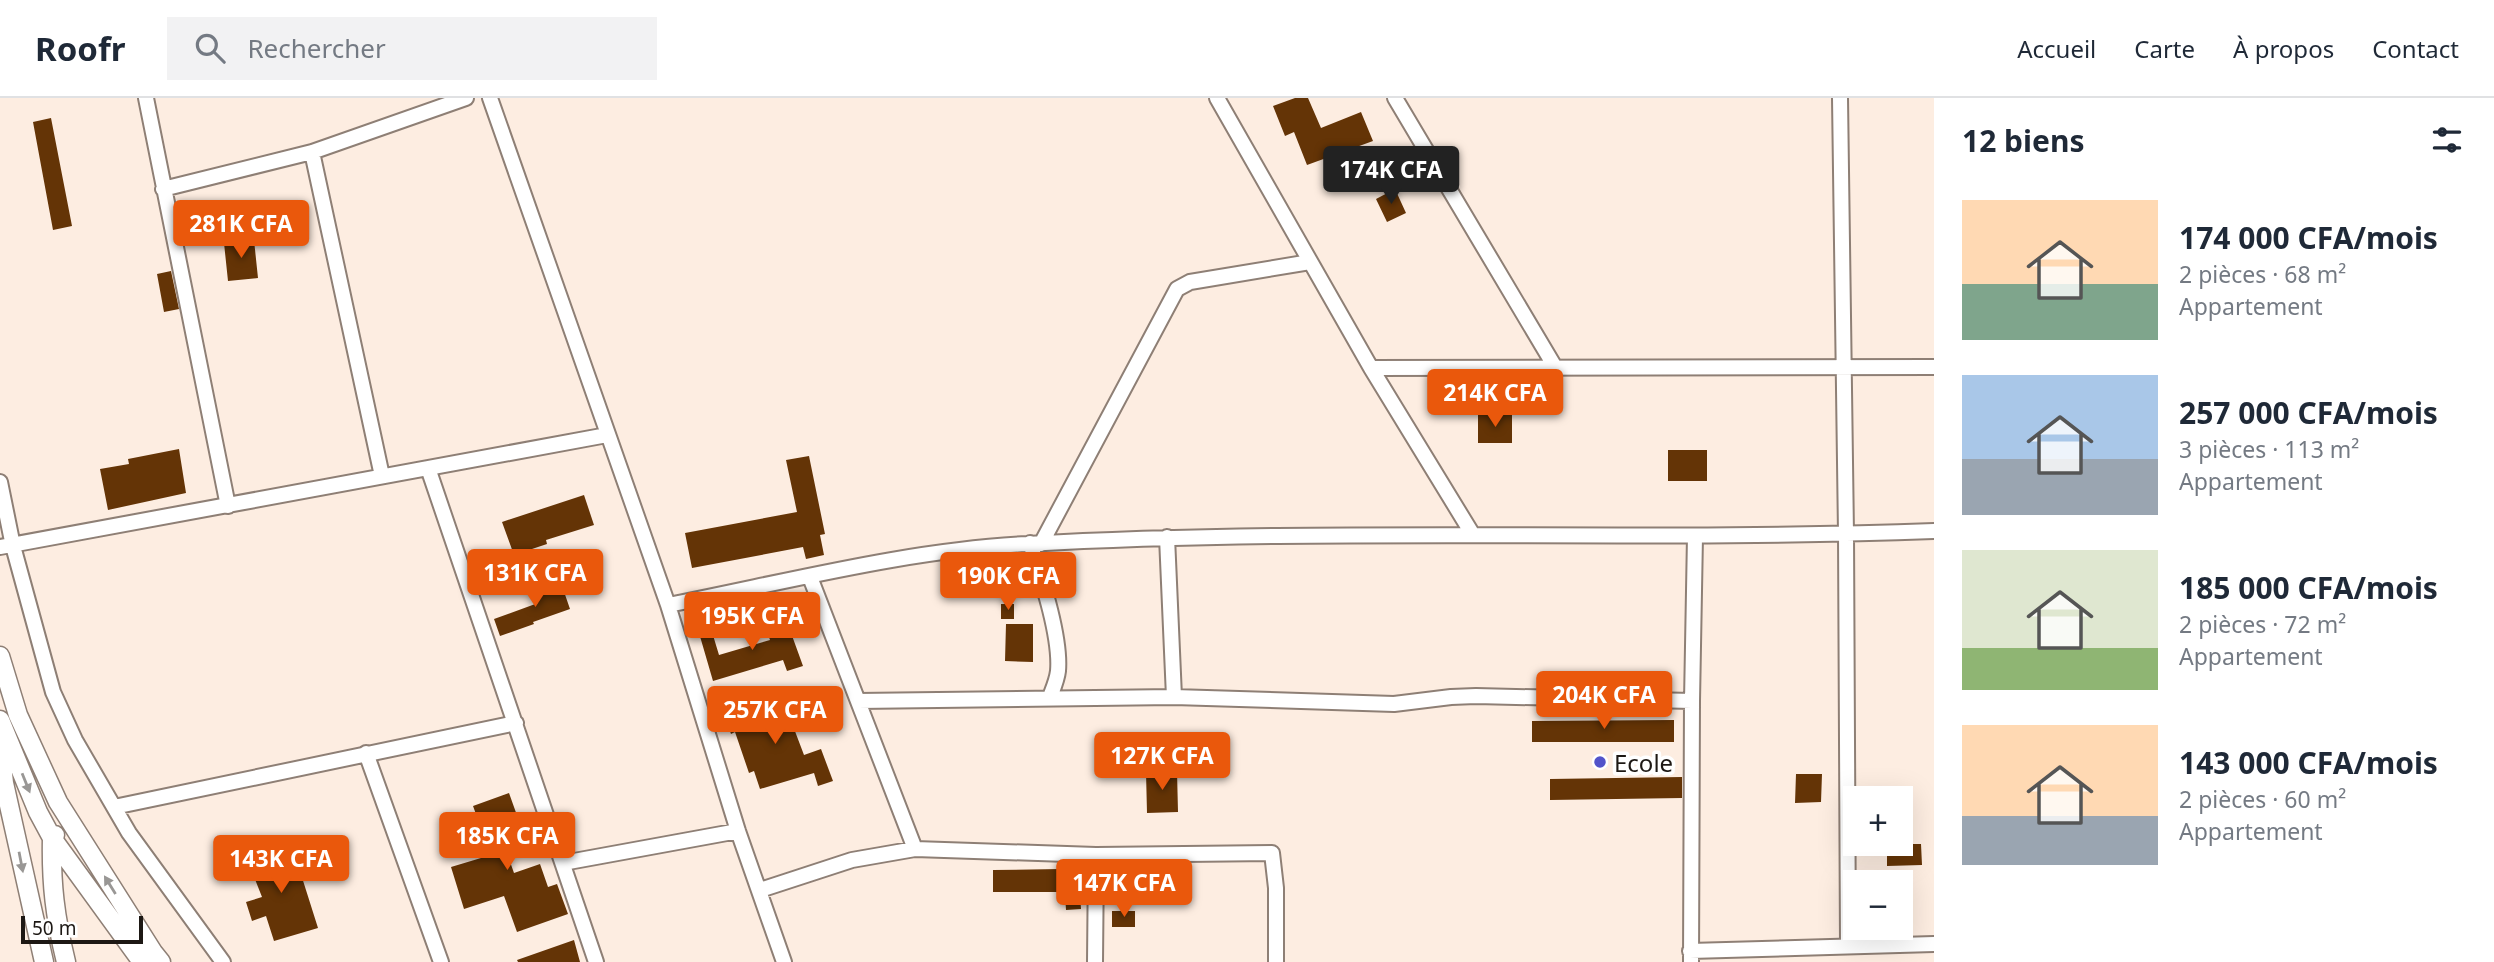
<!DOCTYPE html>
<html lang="fr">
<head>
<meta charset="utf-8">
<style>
	:root { --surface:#fff; --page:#f2f2f3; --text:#1f2937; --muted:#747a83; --line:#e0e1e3; --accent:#ea580c }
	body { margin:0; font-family:"Noto Sans",sans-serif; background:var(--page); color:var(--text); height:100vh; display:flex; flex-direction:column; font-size:26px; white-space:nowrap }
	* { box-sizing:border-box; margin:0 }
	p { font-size:23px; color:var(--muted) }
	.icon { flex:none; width:38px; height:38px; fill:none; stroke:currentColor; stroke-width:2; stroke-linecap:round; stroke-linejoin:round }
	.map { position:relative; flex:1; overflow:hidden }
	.panel { display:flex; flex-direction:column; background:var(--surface); width:560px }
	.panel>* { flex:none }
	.fabs { position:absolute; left:1843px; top:688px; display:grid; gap:14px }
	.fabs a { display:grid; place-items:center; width:70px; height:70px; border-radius:0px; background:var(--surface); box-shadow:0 7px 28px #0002; font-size:35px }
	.scale { position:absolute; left:21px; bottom:18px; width:122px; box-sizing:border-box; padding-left:7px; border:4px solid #1d1814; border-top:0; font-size:19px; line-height:24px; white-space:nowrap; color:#1d1814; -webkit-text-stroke:5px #fff; paint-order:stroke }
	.price { position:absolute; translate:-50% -60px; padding:0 16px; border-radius:7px; background:var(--accent); color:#fff; font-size:23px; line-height:46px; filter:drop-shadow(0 2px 4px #0008) }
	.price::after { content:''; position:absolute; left:50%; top:42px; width:21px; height:16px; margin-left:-10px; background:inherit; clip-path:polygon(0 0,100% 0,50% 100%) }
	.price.current { background:#222; color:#fff }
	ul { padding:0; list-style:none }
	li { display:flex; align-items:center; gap:21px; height:175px; padding:0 28px }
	li span { display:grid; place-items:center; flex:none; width:196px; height:140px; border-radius:0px; color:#555 }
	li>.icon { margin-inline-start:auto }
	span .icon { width:84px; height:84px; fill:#fffc; stroke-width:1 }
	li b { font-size:30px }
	h2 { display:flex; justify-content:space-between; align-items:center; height:84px; padding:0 28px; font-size:30px }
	header { display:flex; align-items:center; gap:42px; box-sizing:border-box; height:98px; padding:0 35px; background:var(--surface); border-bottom:2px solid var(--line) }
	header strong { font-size:33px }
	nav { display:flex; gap:38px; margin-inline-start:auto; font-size:24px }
	.search { width:490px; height:63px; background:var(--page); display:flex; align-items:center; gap:18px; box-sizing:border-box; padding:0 24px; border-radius:0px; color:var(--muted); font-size:26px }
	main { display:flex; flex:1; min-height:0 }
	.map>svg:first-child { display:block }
	.building { fill:#643406 }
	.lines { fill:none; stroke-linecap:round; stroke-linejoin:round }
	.minor-casing { stroke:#8e7f75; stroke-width:18 }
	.tertiary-casing { stroke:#8e7f75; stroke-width:21 }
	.minor { stroke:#fff; stroke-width:14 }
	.tertiary { stroke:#fff; stroke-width:18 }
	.oneway { fill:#999795 }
	.poi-dot { fill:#5253ca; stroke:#fff; stroke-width:2.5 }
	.labels { text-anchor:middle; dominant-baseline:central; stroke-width:7; stroke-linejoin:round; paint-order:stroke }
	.poi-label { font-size:24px; fill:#1d1814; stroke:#fff; text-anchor:start }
</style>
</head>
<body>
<header>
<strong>Roofr</strong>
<div class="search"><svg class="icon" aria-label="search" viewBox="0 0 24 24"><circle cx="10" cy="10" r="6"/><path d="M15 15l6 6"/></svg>Rechercher</div>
<nav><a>Accueil</a><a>Carte</a><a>À propos</a><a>Contact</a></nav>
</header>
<main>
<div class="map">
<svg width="1934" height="864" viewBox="0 0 1934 864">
	<rect width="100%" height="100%" fill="#fdede1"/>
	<!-- building -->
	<path class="building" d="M 1295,0 L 1308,0 L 1321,30 L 1361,14 L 1373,43 L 1307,67 L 1294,34 L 1285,38 L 1273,8 Z
		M 51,20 L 72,128 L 53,132 L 33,24 Z
		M 1395,91 L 1406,115 L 1387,124 L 1376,101 Z
		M 254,142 L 258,180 L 228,183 L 224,145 Z
		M 171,173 L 179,211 L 164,214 L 157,176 Z
		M 1478,317 L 1512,317 L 1512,345 L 1478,345 Z
		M 179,351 L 186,395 L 108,412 L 100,371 L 129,366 L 128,361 Z
		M 1668,352 L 1707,352 L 1707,383 L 1668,383 Z
		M 809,358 L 825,436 L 820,437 L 824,457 L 806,461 L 803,449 L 692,470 L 685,435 L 797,414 L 786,362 Z
		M 584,397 L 594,427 L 546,442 L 547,446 L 514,457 L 502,424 Z
		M 1021,473 L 1029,473 L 1034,491 L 1020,491 Z
		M 560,482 L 570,511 L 533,524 L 534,526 L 500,538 L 494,521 L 538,505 L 533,491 Z
		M 1001,506 L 1014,506 L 1014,521 L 1001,521 Z
		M 779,520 L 780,523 L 786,521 L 803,568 L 787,573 L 783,562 L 713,583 L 697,528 L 709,524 L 719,557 L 770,542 L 764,525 Z
		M 1006,526 L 1033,526 L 1033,564 L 1005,563 Z
		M 782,599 L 804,657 L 821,651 L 833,683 L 818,688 L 814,675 L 760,691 L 754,673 L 749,675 L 735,634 L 731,636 L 725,618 Z
		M 1674,622 L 1674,644 L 1532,644 L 1532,623 Z
		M 1177,673 L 1178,714 L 1147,715 L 1146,674 Z
		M 1796,676 L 1822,676 L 1821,704 L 1795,705 Z
		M 1682,679 L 1682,700 L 1550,702 L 1550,681 Z
		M 509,695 L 524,737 L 503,744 L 514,775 L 540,766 L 548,789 L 557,786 L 568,816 L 517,834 L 504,798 L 464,811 L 451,769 L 491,757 L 473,708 Z
		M 1887,746 L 1921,746 L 1922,767 L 1887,768 Z
		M 293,751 L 318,830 L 274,843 L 266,818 L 252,823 L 246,804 L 262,799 L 247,761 L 270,753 L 272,758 Z
		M 1060,771 L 1060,794 L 993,794 L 993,772 Z
		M 1065,796 L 1080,796 L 1081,811 L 1066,812 Z
		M 1112,813 L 1135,813 L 1135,829 L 1112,829 Z
		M 574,842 L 580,864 L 518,864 L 517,862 Z"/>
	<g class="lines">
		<defs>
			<path id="minor" d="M 146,0 L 228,408
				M 490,0 L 668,507 L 738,733 L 784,864
				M 1217,0 L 1371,270 L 1473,437
				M 1395,0 L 1555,269
				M 1840,0 L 1846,436 L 1848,847
				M 312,54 L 382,378
				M 163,91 L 312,54 L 466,0
				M 1371,270 L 1934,269
				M 428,370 L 596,864
				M 0,384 L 13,448 L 53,594 L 75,642 L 129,735 L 223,864
				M 1167,439 L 1174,599
				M 1030,445 C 1041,479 1061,538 1058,573 C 1057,582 1053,591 1050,599
				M 1041,446 L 1177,191 L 1190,184 L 1310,164
				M 0,449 L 607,337
				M 810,479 L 915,751
				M 668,507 C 786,484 907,452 1027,446 C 1329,429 1632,444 1934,433
				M 858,603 L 1174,599 L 1394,606 L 1451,599 L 1476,598 L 1692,603
				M 366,655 L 441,864
				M 114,709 L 516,625
				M 563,765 L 738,733
				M 760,792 L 852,762 L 915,751 L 1096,757 L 1272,755 L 1276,790 L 1276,864
				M 1690,853 L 1934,846
				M 1095,864 L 1096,757
				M 1691,864 L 1692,603 L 1695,438"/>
			<path id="tertiary" d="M 0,558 L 18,617 L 58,704 L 153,854 L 161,864
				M 0,622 L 38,714 L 52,740 L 142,864
				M 0,648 L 4,685 L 44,864
				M 55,737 L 52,740 C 51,786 55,819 66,864"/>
		</defs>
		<!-- minor casing -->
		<use href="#minor" class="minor-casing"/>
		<!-- tertiary casing -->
		<use href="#tertiary" class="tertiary-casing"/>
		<!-- minor -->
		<use href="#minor" class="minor"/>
		<!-- tertiary -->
		<use href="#tertiary" class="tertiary"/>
	</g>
	<!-- one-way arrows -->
	<defs><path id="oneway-solid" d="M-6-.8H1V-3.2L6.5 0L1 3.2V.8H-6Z" transform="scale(1.75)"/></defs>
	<g class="oneway">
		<use href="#oneway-solid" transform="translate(26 685) rotate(68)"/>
		<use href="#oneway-solid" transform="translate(21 764) rotate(79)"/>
		<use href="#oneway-solid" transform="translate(110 787) rotate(-122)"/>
	</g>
	<!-- markers -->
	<circle class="poi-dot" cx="1600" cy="664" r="7"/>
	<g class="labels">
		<!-- poi labels -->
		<g class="poi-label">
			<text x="1614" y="664">Ecole</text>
		</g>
	</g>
</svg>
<div class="fabs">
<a>+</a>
<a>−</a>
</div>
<div class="scale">50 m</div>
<b class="price current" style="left:1391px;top:108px">174K CFA</b>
<b class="price" style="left:241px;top:162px">281K CFA</b>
<b class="price" style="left:1495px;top:331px">214K CFA</b>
<b class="price" style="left:535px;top:511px">131K CFA</b>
<b class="price" style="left:1008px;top:514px">190K CFA</b>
<b class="price" style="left:752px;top:554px">195K CFA</b>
<b class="price" style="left:1604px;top:633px">204K CFA</b>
<b class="price" style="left:775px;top:648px">257K CFA</b>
<b class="price" style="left:1162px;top:694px">127K CFA</b>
<b class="price" style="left:507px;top:774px">185K CFA</b>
<b class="price" style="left:281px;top:797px">143K CFA</b>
<b class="price" style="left:1124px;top:821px">147K CFA</b>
</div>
<section class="panel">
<h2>12 biens<svg class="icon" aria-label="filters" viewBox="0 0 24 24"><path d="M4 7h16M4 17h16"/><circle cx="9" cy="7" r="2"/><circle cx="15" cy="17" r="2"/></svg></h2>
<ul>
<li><span style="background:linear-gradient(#ffd9b3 60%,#7fa58c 0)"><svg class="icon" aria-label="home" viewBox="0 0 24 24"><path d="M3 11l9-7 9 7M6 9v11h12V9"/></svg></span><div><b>174 000 CFA/mois</b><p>2 pièces · 68 m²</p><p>Appartement</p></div></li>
<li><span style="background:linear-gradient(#a9c7e8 60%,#9aa5b1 0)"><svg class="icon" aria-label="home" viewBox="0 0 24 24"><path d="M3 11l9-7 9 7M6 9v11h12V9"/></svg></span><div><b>257 000 CFA/mois</b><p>3 pièces · 113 m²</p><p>Appartement</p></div></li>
<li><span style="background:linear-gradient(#dfe7d0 70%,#8fb573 0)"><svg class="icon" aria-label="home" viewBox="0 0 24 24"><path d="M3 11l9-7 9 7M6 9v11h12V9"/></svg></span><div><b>185 000 CFA/mois</b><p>2 pièces · 72 m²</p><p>Appartement</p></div></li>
<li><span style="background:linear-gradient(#ffd9b3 65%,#9aa5b1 0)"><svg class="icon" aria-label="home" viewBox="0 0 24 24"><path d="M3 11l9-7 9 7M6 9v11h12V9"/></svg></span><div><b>143 000 CFA/mois</b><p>2 pièces · 60 m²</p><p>Appartement</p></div></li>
</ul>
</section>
</main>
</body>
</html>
